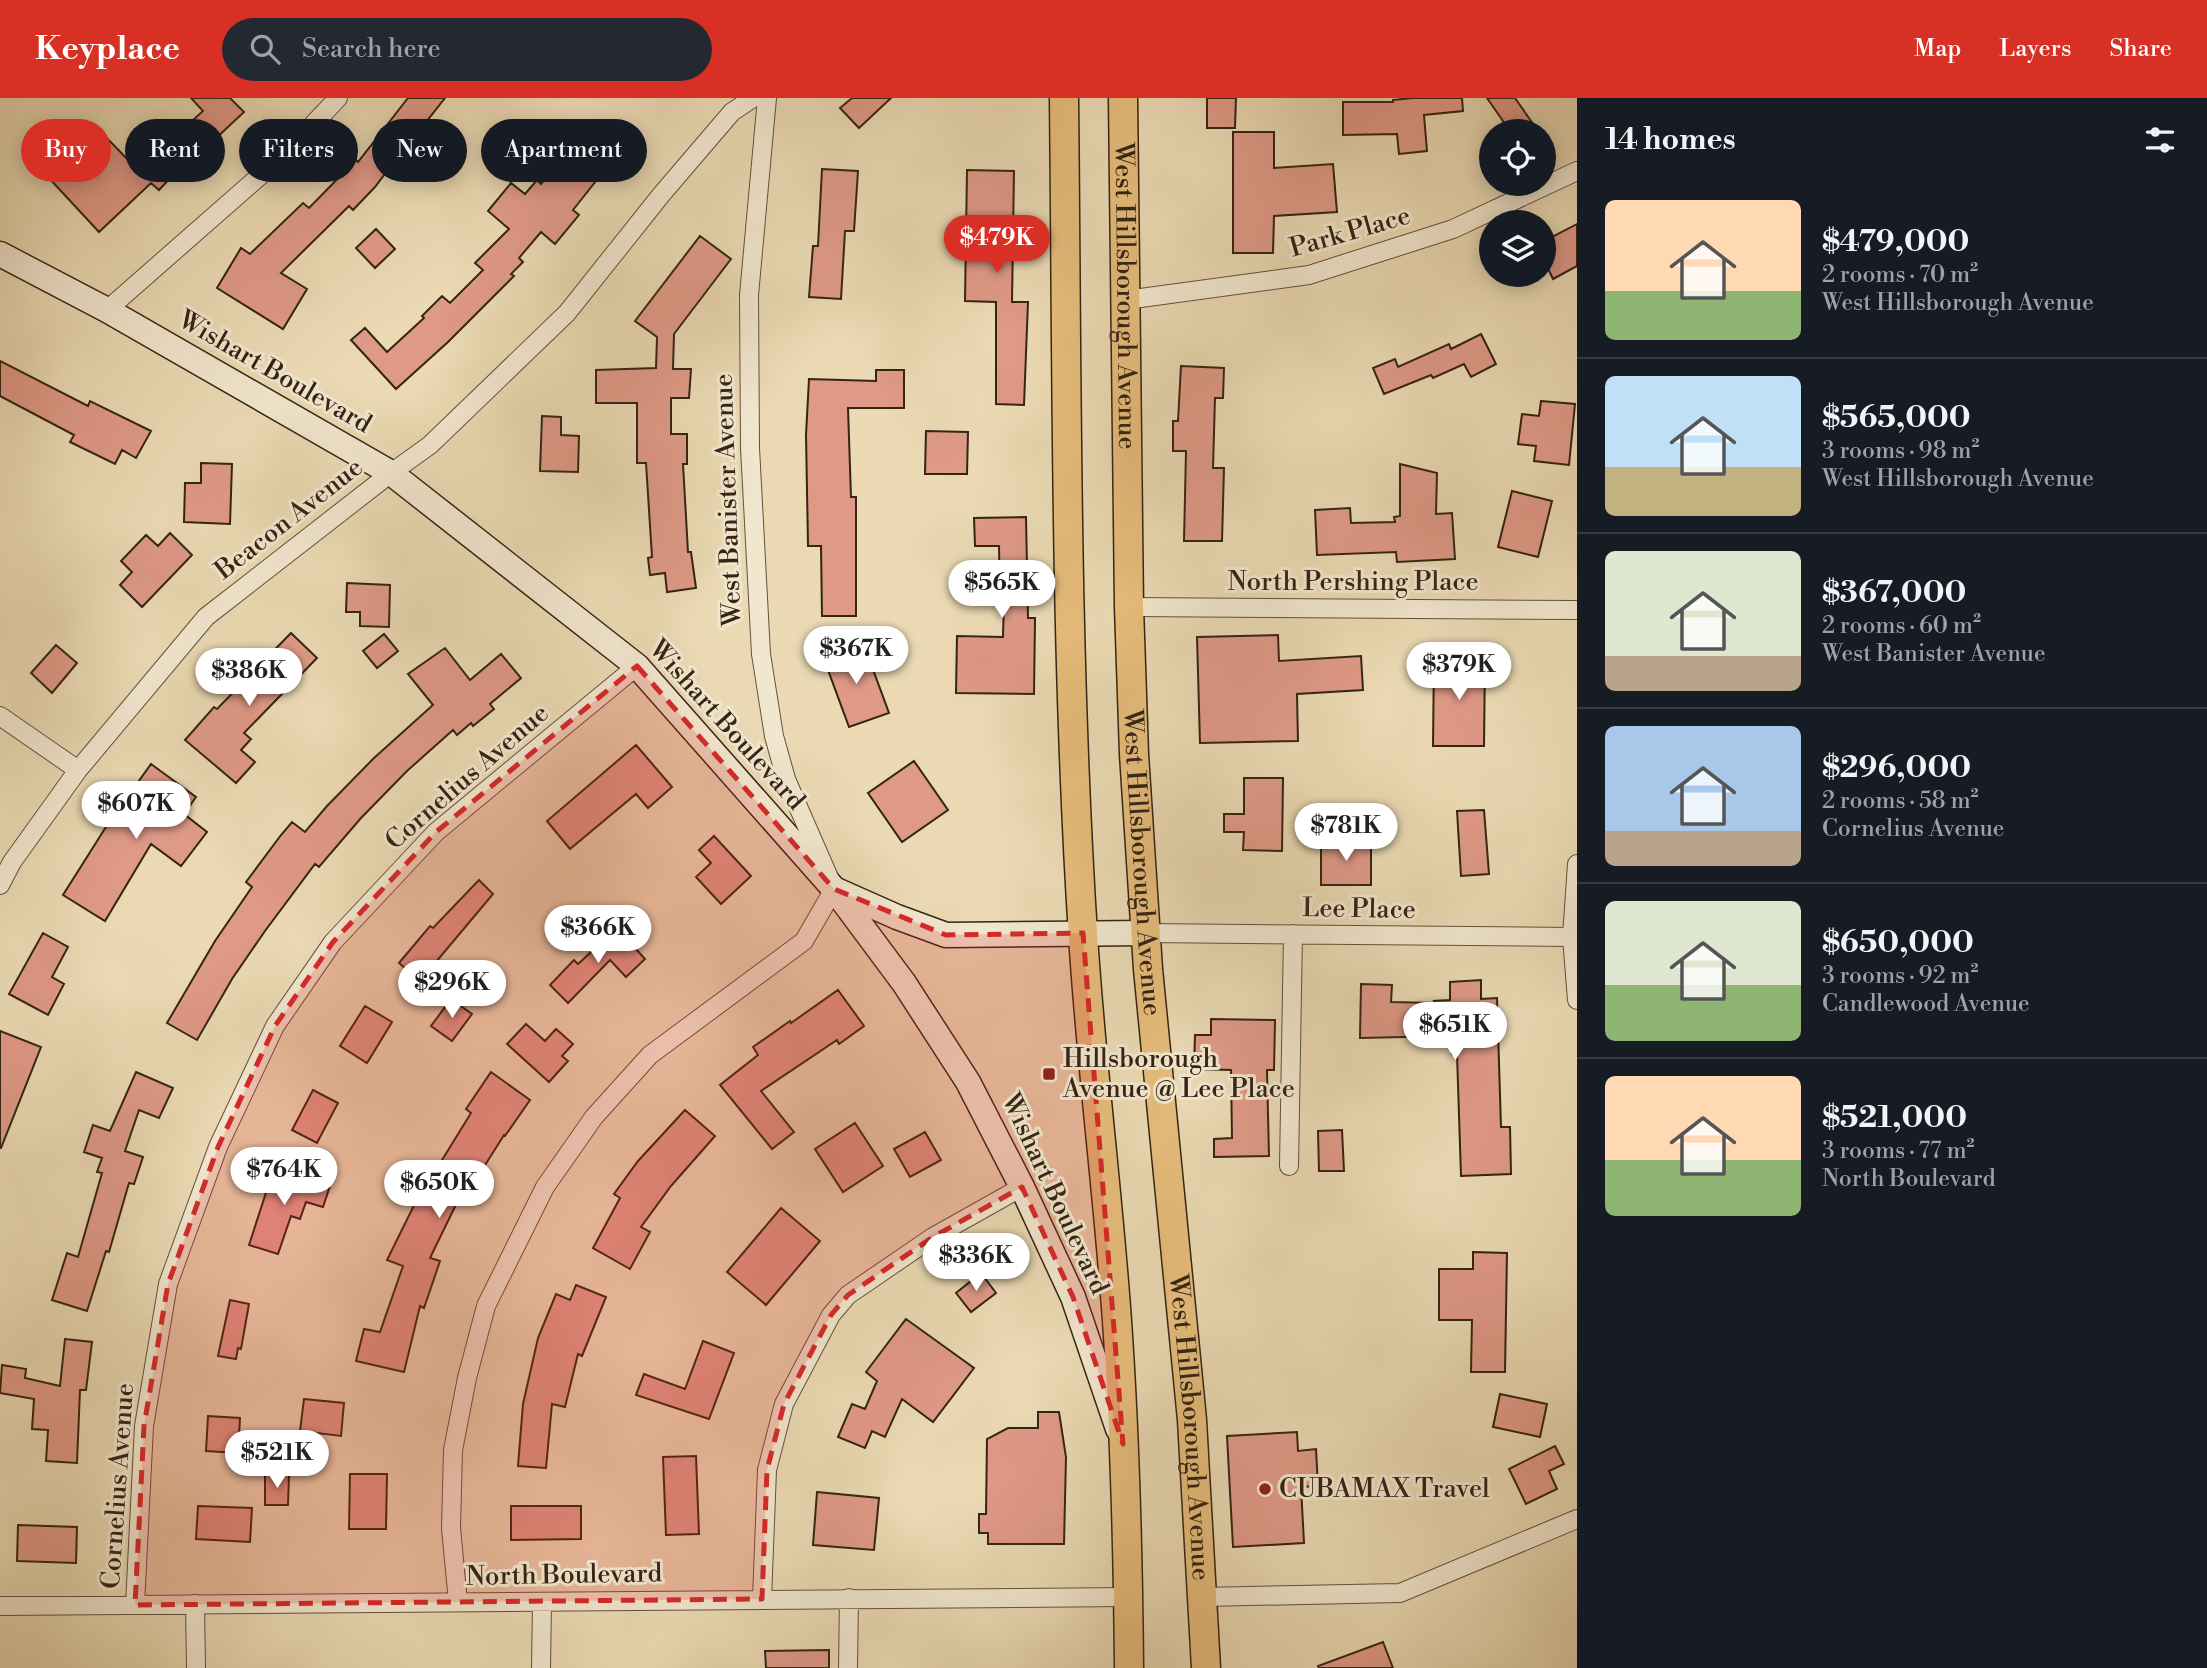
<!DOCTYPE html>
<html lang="en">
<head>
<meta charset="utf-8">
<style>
	:root { --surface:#171b24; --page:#242831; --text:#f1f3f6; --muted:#9ea1a6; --line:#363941; --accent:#d93025 }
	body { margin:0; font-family:"Libre Bodoni",serif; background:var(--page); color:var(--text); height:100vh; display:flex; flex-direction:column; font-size:26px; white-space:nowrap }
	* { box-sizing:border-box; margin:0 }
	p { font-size:23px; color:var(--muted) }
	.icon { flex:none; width:38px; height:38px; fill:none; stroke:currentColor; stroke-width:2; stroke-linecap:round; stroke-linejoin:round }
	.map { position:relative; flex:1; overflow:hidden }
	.panel { display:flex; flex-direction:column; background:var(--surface); width:630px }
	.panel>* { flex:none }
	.banner { position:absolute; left:21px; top:21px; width:665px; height:63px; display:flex; gap:14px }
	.tools { position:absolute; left:1479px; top:21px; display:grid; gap:14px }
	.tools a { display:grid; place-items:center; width:77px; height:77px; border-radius:50%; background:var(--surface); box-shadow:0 4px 18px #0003; font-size:35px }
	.price { position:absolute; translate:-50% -60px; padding:0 16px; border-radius:24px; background:#fff; color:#222; font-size:23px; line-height:46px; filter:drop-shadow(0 2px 4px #0008) }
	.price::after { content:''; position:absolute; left:50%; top:42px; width:21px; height:16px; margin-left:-10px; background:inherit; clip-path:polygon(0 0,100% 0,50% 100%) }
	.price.active { background:var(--accent); color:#fff }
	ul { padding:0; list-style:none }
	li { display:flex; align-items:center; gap:21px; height:175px; padding:0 28px }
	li+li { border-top:2px solid var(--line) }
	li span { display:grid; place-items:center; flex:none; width:196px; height:140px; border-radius:10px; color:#555 }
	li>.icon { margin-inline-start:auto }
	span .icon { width:84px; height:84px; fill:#fffc; stroke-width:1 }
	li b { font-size:30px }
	h2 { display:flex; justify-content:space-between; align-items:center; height:84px; padding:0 28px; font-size:30px }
	.tag { padding:0 24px; border-radius:32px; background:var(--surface); box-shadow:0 4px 18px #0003; font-size:24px; line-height:63px }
	.tag.active { background:var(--accent); color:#fff }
	header { display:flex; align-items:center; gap:42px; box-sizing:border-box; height:98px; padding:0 35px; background:var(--accent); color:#fff }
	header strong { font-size:33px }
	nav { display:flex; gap:38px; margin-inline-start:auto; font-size:24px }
	.search { width:490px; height:63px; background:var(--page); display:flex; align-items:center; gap:18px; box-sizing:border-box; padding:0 24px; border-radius:38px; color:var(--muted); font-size:26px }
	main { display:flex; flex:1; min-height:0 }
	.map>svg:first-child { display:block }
	.building { fill:#df9987; stroke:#342414; stroke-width:2 }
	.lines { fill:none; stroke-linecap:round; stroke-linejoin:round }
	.street-casing { stroke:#62513c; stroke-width:20 }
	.secondary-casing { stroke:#342414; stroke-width:27 }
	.primary-casing { stroke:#342414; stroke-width:31 }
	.street { stroke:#f1e6ce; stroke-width:18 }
	.secondary { stroke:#f1e6ce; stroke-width:24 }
	.primary { stroke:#e5bc7a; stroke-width:28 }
	.marked { fill:#d62828; fill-opacity:0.2; stroke:#d62828; stroke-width:5; stroke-dasharray:14 9; stroke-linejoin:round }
	.poi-dot { fill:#8f2418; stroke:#f1e6ce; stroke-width:2.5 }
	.labels { text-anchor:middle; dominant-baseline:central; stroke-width:6; stroke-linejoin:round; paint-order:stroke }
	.street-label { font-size:26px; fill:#342414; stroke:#f1e6ce }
	.poi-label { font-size:26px; fill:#342414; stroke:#f1e6ce; text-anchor:start }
</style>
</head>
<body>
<header>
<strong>Keyplace</strong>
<div class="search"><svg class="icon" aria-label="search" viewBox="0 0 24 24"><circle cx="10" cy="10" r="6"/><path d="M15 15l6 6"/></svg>Search here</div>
<nav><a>Map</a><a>Layers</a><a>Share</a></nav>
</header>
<main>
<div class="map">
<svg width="1577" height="1570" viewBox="0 0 1577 1570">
	<rect width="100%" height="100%" fill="#ead9b3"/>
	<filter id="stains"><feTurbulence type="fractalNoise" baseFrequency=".00286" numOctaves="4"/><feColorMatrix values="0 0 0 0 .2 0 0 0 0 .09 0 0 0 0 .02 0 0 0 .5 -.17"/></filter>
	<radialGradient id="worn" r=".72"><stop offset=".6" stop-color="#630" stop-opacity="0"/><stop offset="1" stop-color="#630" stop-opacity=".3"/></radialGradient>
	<!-- building -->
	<path class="building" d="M 191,0 L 230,0 L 244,14 L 212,44 L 208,39 L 159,92 L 151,85 L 99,134 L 48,79 L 101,34 L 137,71 L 169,36 L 173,40 L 203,13 Z
		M 408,0 L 445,0 L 423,28 L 433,37 L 413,62 L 402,53 L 375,89 L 353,112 L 349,108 L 281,175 L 307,191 L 283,231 L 217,190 L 241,150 L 250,156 L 303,105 L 309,110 L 356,62 L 358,64 Z
		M 852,0 L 891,0 L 859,30 L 840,10 Z
		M 1207,0 L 1236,0 L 1235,30 L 1207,30 Z
		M 1413,0 L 1462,0 L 1463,13 L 1424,17 L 1427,53 L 1399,56 L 1397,36 L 1343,37 L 1343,4 L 1393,4 L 1393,2 Z
		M 1487,0 L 1515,0 L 1538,33 L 1510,33 Z
		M 581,34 L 615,59 L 573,112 L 579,117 L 555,146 L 541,134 L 519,160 L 523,164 L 511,176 L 514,178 L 448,244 L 396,291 L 351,242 L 365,230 L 387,254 L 424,220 L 422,218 L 442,198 L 450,205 L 483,172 L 475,165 L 509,131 L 488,113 L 511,85 L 525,96 L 537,82 L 541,86 Z
		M 1233,34 L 1274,34 L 1274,70 L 1333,66 L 1337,114 L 1274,118 L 1273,155 L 1233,155 Z
		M 822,71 L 858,73 L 854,133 L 845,133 L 841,201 L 809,199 L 813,148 L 818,148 Z
		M 967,72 L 1014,73 L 1012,204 L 1028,204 L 1024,307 L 996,306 L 996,204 L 965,203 Z
		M 1577,126 L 1577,168 L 1553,181 L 1544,162 L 1544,143 Z
		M 376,131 L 395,151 L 375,170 L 356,150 Z
		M 700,138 L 731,161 L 674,236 L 673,271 L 691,271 L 689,300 L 671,300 L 671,336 L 687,336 L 687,366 L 683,366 L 688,454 L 691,454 L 696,490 L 667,494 L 665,475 L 650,477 L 648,460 L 652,459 L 646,365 L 637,365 L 637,305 L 596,305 L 596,272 L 656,270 L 657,239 L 635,223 Z
		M 1481,236 L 1496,266 L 1471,279 L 1464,266 L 1433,280 L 1431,277 L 1384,296 L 1373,270 L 1395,261 L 1398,269 L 1449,246 L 1451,251 Z
		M 0,263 L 88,308 L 90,303 L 151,333 L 136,360 L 122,352 L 115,366 L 70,344 L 74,337 L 0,298 Z
		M 1181,268 L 1224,270 L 1223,300 L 1215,300 L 1213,370 L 1224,370 L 1222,443 L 1184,443 L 1186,353 L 1173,353 L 1173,323 L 1178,323 Z
		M 876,272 L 904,272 L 904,310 L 848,310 L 851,399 L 856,399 L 856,518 L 822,518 L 821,448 L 808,448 L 806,337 L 809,281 L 876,283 Z
		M 1541,303 L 1575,306 L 1569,367 L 1534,363 L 1536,348 L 1518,346 L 1522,316 L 1539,318 Z
		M 542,318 L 561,319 L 561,337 L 579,338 L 578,374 L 540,373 Z
		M 926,333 L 968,334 L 967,376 L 925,376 Z
		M 201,365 L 232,366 L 230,426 L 184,424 L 185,385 L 201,385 Z
		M 1400,366 L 1437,375 L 1436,416 L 1452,415 L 1455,461 L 1397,464 L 1396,454 L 1317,457 L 1315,412 L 1350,410 L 1351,425 L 1395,424 L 1394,419 L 1400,418 Z
		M 1512,393 L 1552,403 L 1538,459 L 1498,449 Z
		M 1026,419 L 1028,520 L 1035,520 L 1034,596 L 956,595 L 957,538 L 1003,539 L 1004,501 L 1000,501 L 999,448 L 975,448 L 974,420 Z
		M 170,435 L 192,457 L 142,509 L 120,487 L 132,474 L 121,463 L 146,437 L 158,448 Z
		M 347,485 L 390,487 L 389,529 L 360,528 L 360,514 L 346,514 Z
		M 291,535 L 317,560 L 244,635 L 251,641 L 241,652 L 255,664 L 236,685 L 185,642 L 214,609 L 217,611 Z
		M 384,536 L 398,553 L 377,570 L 363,553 Z
		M 1278,537 L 1279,563 L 1361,558 L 1363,592 L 1297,596 L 1298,643 L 1200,645 L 1197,539 Z
		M 56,547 L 77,565 L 52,595 L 31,575 Z
		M 864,547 L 889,615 L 849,629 L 824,561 Z
		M 445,550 L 470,582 L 501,556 L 521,580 L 490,606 L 494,611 L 473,628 L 471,625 L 457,637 L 453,632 L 407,673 L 361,720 L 319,769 L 315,766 L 265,833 L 232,881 L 197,942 L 167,925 L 215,843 L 252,789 L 246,784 L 281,737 L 292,724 L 305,734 L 327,708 L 374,660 L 433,607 L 408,576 Z
		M 1434,559 L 1485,560 L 1484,648 L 1433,648 Z
		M 636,647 L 672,689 L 648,710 L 636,696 L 570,751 L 547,723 Z
		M 914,663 L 948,712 L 902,744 L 868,695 Z
		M 151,666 L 196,699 L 184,716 L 207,734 L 181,768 L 151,746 L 105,823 L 63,797 L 104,732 Z
		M 1244,680 L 1283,680 L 1282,753 L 1243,752 L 1244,734 L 1224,734 L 1224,716 L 1244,716 Z
		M 1484,712 L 1489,776 L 1461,778 L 1457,713 Z
		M 714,738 L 751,778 L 721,806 L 696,779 L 711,765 L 699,752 Z
		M 1321,742 L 1371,743 L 1371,787 L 1321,787 Z
		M 479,782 L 493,796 L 420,883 L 399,865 L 430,828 L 433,830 Z
		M 617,830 L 645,861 L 626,879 L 610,862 L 568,905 L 550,887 L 574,862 L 578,866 Z
		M 43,835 L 68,849 L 52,879 L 64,886 L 48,917 L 9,896 Z
		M 1481,882 L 1481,901 L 1497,900 L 1501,1029 L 1510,1029 L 1511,1076 L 1461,1078 L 1457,956 L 1452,956 L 1452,938 L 1360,940 L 1361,886 L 1392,887 L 1391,904 L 1435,905 L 1434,903 L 1450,902 L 1450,884 Z
		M 838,892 L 864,928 L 839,946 L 837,942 L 761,993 L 794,1034 L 772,1051 L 720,987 L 758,957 L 753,949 L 790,923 L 791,925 Z
		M 451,901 L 472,916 L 452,943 L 431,928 Z
		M 365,908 L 392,924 L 367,965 L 340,948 Z
		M 1211,921 L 1275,922 L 1274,972 L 1267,972 L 1269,1058 L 1214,1059 L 1214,1041 L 1232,1040 L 1231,972 L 1194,971 L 1195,937 L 1211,937 Z
		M 526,926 L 545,943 L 556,931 L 573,946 L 562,958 L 568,963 L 549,984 L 507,946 Z
		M 0,933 L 41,949 L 1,1050 L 0,1050 Z
		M 136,974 L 173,990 L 159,1020 L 139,1012 L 125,1053 L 143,1059 L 134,1086 L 129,1085 L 109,1154 L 106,1153 L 87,1213 L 52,1202 L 67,1155 L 78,1159 L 102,1075 L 97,1074 L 102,1060 L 84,1054 L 93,1027 L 110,1033 Z
		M 491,974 L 530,1002 L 505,1038 L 504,1037 L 470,1091 L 465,1088 L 430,1160 L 440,1163 L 424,1210 L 420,1208 L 404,1274 L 356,1263 L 364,1231 L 380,1234 L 403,1168 L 387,1162 L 424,1087 L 426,1088 L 471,1015 L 466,1011 Z
		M 313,992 L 338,1005 L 317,1045 L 292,1032 Z
		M 685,1012 L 715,1038 L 671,1088 L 641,1129 L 650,1134 L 630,1171 L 593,1150 L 620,1100 L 614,1096 L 638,1063 Z
		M 855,1025 L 883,1068 L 843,1094 L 815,1051 Z
		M 1342,1032 L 1344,1073 L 1319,1073 L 1318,1033 Z
		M 925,1034 L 941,1062 L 910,1079 L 894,1051 Z
		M 274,1070 L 330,1088 L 323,1109 L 306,1104 L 300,1121 L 291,1118 L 278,1156 L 249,1147 Z
		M 781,1110 L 820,1143 L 766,1207 L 727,1174 Z
		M 1473,1154 L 1507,1155 L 1505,1274 L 1471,1274 L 1472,1222 L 1439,1222 L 1439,1171 L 1473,1171 Z
		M 981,1175 L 996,1195 L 971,1214 L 956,1195 Z
		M 576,1187 L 606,1199 L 582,1258 L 578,1256 L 565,1309 L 552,1306 L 546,1370 L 518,1368 L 523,1306 L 538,1240 L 556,1196 L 570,1202 Z
		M 230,1202 L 249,1206 L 241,1251 L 238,1250 L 236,1261 L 218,1258 Z
		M 906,1221 L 974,1270 L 933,1324 L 902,1301 L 885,1339 L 872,1333 L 865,1350 L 838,1339 L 852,1306 L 865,1311 L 877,1283 L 866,1274 Z
		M 65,1241 L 92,1244 L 86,1292 L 80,1292 L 77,1365 L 46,1363 L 48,1332 L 32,1331 L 34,1301 L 0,1295 L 2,1267 L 26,1271 L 25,1280 L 60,1288 Z
		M 703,1243 L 734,1255 L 709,1321 L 636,1297 L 644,1276 L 685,1291 Z
		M 1500,1296 L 1547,1306 L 1540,1339 L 1493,1329 Z
		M 304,1301 L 344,1305 L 341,1338 L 300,1333 Z
		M 1038,1314 L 1059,1314 L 1066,1359 L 1064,1446 L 988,1446 L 988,1435 L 979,1435 L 979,1416 L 986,1416 L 987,1341 L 1008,1330 L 1038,1330 Z
		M 208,1318 L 240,1320 L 238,1355 L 206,1353 Z
		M 1297,1334 L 1298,1353 L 1316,1351 L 1318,1388 L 1301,1389 L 1304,1445 L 1233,1449 L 1227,1338 Z
		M 1555,1348 L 1564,1366 L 1549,1373 L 1557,1391 L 1526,1406 L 1509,1371 Z
		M 696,1358 L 699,1436 L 666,1437 L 663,1359 Z
		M 350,1376 L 387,1376 L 386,1431 L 349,1431 Z
		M 265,1377 L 289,1377 L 288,1407 L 265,1407 Z
		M 817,1394 L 879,1400 L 874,1452 L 813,1447 Z
		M 198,1408 L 252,1410 L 250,1444 L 196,1441 Z
		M 511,1408 L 581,1408 L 581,1441 L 511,1442 Z
		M 18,1427 L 77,1429 L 76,1465 L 17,1463 Z
		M 1383,1544 L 1393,1570 L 1319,1570 L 1318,1568 Z
		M 829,1552 L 829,1570 L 766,1570 L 765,1553 Z"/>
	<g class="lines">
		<defs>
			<path id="street" d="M 1126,202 L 1309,177 L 1453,131 L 1577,73
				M 107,212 L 287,54 L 338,0
				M 1129,509 L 1577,512
				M 0,618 L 78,672
				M 1577,766 L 1572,839 L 1577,902
				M 0,787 L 12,764 L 78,672 L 206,519 L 391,375 L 430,347 L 567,215 L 661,97 L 732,14 L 753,0
				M 1145,835 L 1572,839
				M 1289,1068 L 1293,836
				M 1202,1499 L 1400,1495 L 1577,1421
				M 762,1501 L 767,1372 L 784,1306 L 831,1217 L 848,1197 L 933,1139 L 1022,1089
				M 458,1504 L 451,1430 L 453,1352 L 467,1280 L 486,1208 L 545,1089 L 594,1019 L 650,957 L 804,843 L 834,791 L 786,681 L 774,638 L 761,556 L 750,350 L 749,197 L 767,0
				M 195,1506 L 196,1570
				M 135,1507 L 144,1328 L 168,1186 L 218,1049 L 275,928 L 333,844 L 436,734 L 637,568
				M 0,1508 L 1128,1499
				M 541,1570 L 542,1504
				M 848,1570 L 849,1500"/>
			<path id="secondary" d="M 0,156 L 107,212 L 391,375 L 637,568 L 834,791 L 904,885 L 968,984 L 1022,1089 L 1073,1199 L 1118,1331
				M 834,791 L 897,819 L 946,837 L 1145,835"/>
			<g id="primary">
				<path d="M 1064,0 C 1067,279 1065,558 1083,837 C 1091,966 1108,1094 1117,1223 C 1125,1338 1128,1454 1129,1570"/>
				<path id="s1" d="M 1123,0 L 1129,509 L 1134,656 L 1148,871 L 1192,1322 L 1206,1570"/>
			</g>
		</defs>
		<!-- street casing -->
		<use href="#street" class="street-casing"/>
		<!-- secondary casing -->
		<use href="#secondary" class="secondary-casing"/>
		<!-- primary casing -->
		<use href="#primary" class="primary-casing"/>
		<!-- street -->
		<use href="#street" class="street"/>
		<!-- secondary -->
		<use href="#secondary" class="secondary"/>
		<!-- primary -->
		<use href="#primary" class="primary"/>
	</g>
	<!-- marked area -->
	<path class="marked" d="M 637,568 L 834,791 L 946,837 L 1083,835 L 1123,1346 L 1073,1199 L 1022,1089 L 933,1139 L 848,1197 L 831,1217 L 784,1306 L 767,1372 L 762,1501 L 135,1507 L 144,1328 L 168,1186 L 218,1049 L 275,928 L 333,844 L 436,734 Z"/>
	<!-- markers -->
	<g class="poi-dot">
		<rect x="1042" y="969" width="14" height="14" rx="3.5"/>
		<circle cx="1265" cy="1391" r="7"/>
	</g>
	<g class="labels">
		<!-- street labels -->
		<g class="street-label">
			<text transform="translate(1350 134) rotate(-16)">Park Place</text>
			<text stroke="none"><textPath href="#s1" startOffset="198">West Hillsborough Avenue</textPath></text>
			<text transform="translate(275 274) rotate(30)">Wishart Boulevard</text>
			<text transform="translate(728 402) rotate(-92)">West Banister Avenue</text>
			<text transform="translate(289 421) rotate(-38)">Beacon Avenue</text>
			<text x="1353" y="484">North Pershing Place</text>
			<text transform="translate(727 627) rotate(48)">Wishart Boulevard</text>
			<text transform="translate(467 679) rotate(-41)">Cornelius Avenue</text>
			<text stroke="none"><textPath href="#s1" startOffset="765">West Hillsborough Avenue</textPath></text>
			<text transform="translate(1359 811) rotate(1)">Lee Place</text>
			<text transform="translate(1055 1096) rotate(65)">Wishart Boulevard</text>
			<text stroke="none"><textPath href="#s1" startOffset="1332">West Hillsborough Avenue</textPath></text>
			<text transform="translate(118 1388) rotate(-86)">Cornelius Avenue</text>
			<text transform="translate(564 1477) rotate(-1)">North Boulevard</text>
		</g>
		<!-- poi labels -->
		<g class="poi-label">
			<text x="1063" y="961">Hillsborough<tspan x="1063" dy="30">Avenue @ Lee Place</tspan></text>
			<text x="1279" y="1391">CUBAMAX Travel</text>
		</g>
	</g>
	<rect width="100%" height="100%" filter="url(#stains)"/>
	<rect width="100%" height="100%" fill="url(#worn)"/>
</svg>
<div class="tools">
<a><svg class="icon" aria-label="locate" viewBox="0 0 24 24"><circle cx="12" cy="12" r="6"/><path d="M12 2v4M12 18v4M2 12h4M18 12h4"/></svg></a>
<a><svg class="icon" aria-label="layers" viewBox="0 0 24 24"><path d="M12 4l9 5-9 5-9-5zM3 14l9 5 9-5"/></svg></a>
</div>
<b class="price active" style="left:997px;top:177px">$479K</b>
<b class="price" style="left:1002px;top:522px">$565K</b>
<b class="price" style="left:856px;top:588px">$367K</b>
<b class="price" style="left:1459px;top:604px">$379K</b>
<b class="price" style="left:249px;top:610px">$386K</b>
<b class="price" style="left:136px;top:743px">$607K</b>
<b class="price" style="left:1346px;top:765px">$781K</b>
<b class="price" style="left:598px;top:867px">$366K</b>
<b class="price" style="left:452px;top:922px">$296K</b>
<b class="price" style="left:1455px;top:964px">$651K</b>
<b class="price" style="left:284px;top:1109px">$764K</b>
<b class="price" style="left:439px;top:1122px">$650K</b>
<b class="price" style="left:976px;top:1195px">$336K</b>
<b class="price" style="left:277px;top:1392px">$521K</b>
<div class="banner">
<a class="tag active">Buy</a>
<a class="tag">Rent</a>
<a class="tag">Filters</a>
<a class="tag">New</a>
<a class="tag">Apartment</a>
</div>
</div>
<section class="panel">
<h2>14 homes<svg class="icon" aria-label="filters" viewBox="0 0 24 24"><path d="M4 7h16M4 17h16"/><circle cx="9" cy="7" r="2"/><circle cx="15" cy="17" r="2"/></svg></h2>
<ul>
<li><span style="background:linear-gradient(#ffd9b3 65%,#8fb573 0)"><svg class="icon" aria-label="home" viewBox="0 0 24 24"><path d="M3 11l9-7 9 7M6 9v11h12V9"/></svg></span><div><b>$479,000</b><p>2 rooms · 70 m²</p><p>West Hillsborough Avenue</p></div></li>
<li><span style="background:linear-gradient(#bfe0f5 65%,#c2b280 0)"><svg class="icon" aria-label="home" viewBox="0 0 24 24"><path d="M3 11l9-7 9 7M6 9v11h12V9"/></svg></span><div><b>$565,000</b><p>3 rooms · 98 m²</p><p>West Hillsborough Avenue</p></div></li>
<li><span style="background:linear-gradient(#dfe7d0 75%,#b9a48a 0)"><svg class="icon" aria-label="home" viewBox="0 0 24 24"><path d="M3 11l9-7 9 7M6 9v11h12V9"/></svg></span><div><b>$367,000</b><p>2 rooms · 60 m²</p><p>West Banister Avenue</p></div></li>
<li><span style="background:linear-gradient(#a9c7e8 75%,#b9a48a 0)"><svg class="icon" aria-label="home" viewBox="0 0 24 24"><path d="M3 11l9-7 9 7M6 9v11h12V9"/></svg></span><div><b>$296,000</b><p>2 rooms · 58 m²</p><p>Cornelius Avenue</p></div></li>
<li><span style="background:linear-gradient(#dfe7d0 60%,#8fb573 0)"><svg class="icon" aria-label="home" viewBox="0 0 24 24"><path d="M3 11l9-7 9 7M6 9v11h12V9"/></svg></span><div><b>$650,000</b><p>3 rooms · 92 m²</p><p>Candlewood Avenue</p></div></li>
<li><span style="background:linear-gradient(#ffd9b3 60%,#8fb573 0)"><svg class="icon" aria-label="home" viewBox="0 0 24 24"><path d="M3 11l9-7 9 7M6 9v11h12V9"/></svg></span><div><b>$521,000</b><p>3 rooms · 77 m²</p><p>North Boulevard</p></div></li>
</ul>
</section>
</main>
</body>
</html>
